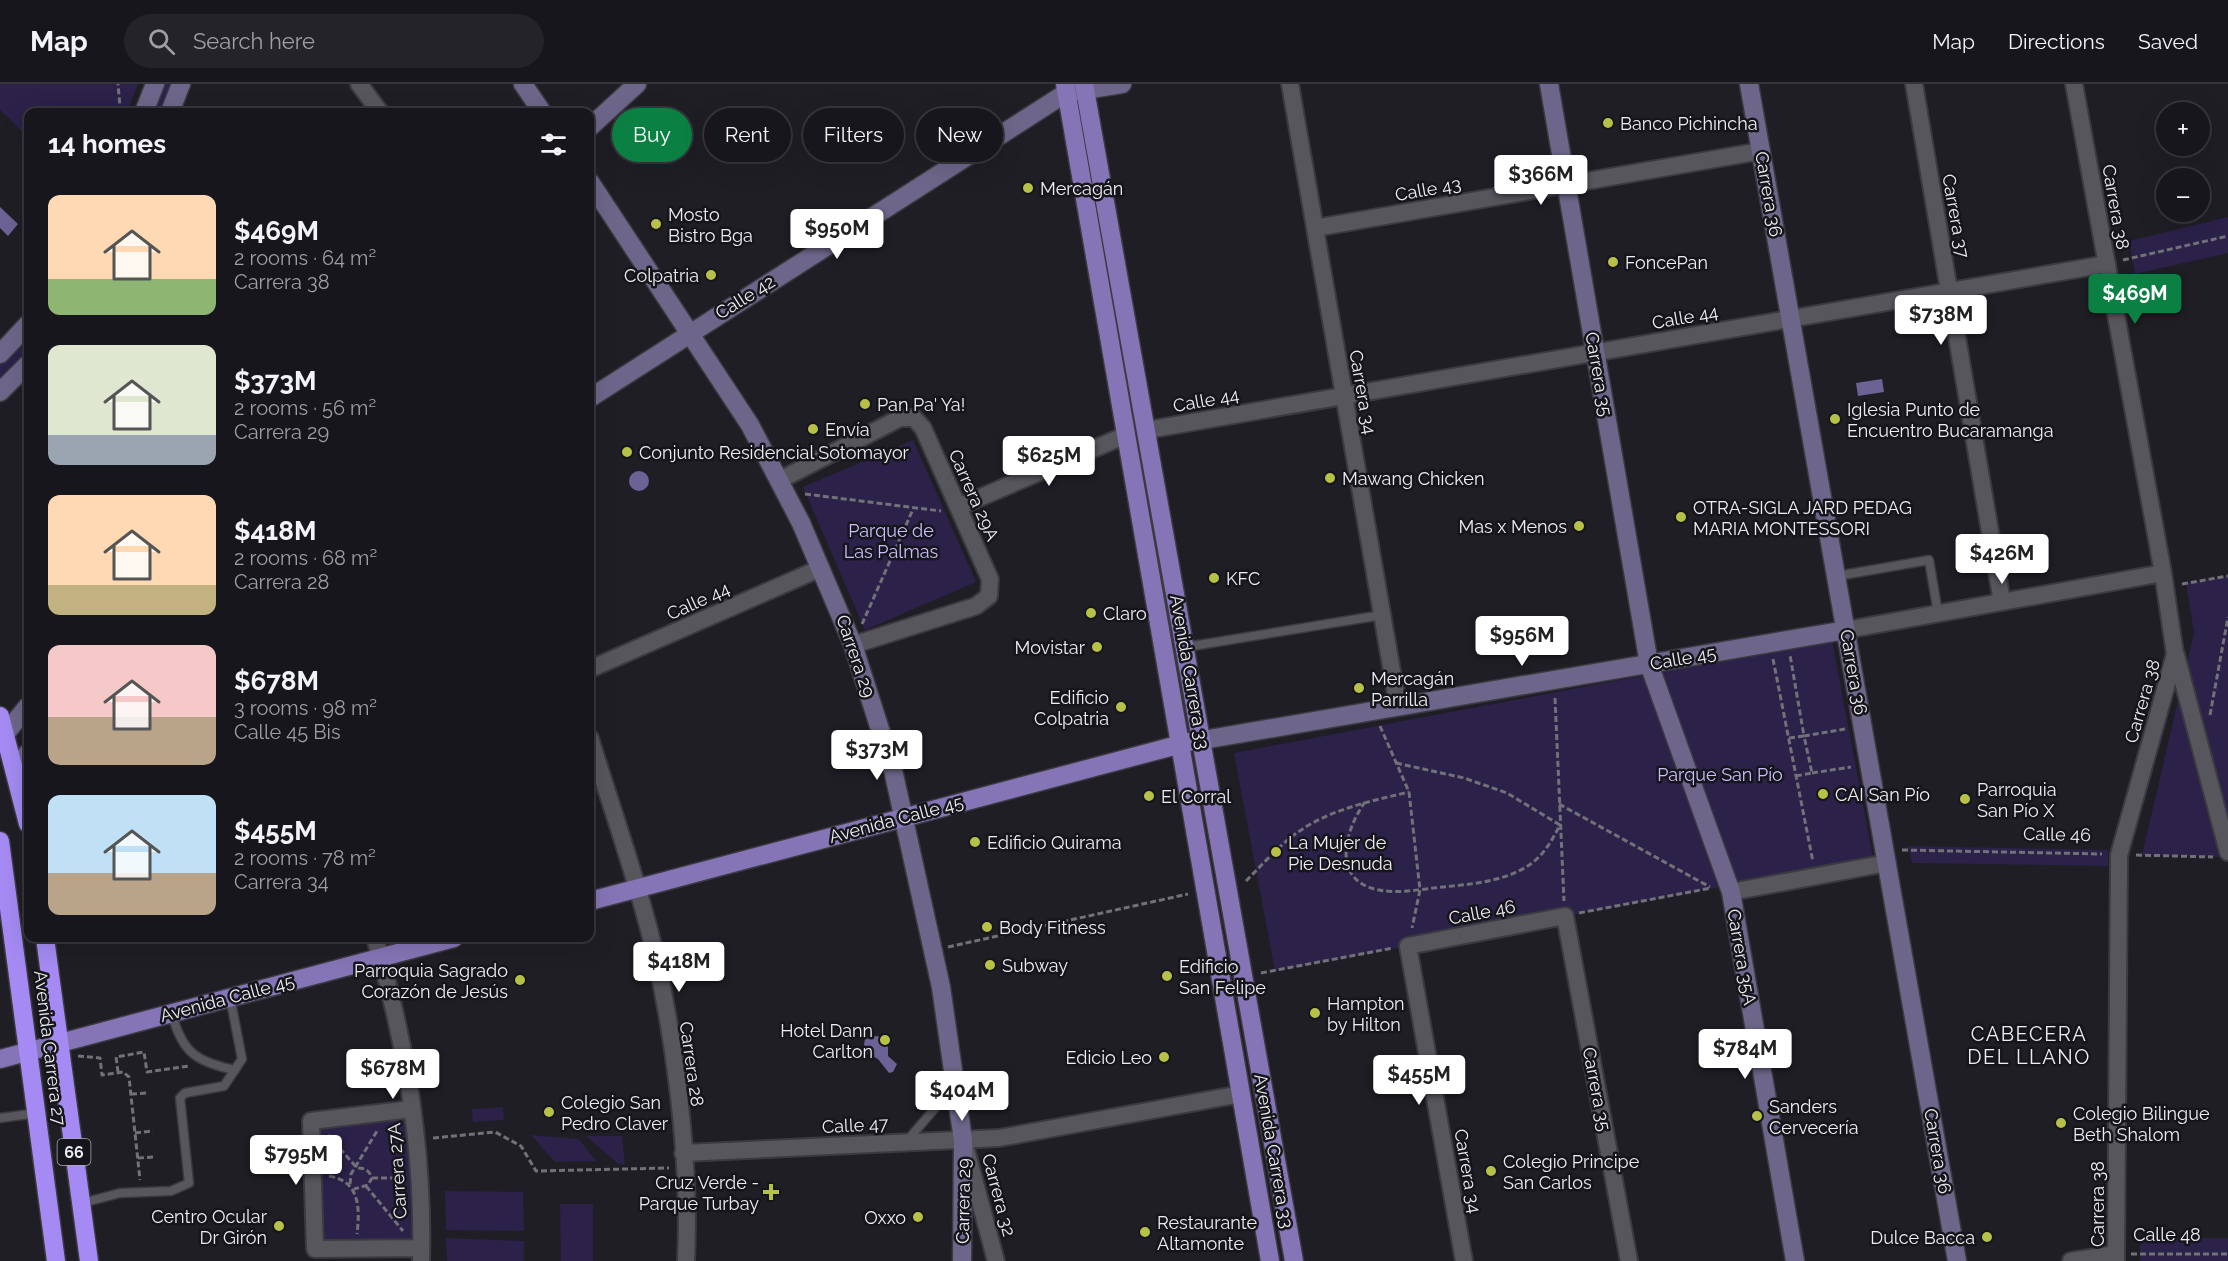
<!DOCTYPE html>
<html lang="en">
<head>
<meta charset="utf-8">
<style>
	:root { --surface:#17161c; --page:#242329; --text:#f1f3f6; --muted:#9e9fa3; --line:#36353b; --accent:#0b8043 }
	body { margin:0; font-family:Raleway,sans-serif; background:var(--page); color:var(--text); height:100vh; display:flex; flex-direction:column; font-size:22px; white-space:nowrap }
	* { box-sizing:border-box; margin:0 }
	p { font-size:20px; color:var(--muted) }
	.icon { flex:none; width:33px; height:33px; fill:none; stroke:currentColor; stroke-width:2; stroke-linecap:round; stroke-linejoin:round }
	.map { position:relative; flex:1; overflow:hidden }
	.drawer { position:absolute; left:24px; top:24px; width:570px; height:834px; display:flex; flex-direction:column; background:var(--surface); border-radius:12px; box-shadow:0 6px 24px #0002,0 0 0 2px var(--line) }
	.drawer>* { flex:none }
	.top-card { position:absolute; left:612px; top:24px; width:570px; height:54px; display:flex; gap:12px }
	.fabs { position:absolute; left:2156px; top:18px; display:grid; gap:12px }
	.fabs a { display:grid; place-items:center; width:54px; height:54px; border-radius:50%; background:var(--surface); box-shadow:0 6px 24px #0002,0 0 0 2px var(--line); font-size:30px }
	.price { position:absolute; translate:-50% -51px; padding:0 14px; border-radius:6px; background:#fff; color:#222; font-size:20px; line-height:39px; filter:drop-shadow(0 2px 3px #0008) }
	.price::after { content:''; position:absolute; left:50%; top:36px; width:18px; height:14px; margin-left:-9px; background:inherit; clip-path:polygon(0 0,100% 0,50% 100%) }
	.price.active { background:var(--accent); color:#fff }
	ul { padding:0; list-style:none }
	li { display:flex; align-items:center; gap:18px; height:150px; padding:0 24px }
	li span { display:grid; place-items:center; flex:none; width:168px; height:120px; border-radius:12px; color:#555 }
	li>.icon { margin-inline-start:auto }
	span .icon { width:72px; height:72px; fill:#fffc; stroke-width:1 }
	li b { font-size:26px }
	h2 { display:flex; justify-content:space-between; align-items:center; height:72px; padding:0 24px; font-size:26px }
	.chip { padding:0 21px; border-radius:27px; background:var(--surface); box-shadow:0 6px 24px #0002,0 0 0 2px var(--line); font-size:21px; line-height:54px }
	.chip.active { background:var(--accent); color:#fff }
	header { display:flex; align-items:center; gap:36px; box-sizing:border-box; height:84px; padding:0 30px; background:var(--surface); border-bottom:2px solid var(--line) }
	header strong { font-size:28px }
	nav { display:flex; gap:33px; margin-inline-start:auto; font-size:21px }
	.search { width:420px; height:54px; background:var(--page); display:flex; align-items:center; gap:15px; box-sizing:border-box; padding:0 21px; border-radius:33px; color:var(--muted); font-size:22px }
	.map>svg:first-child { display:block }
	.green { fill:#2b2149 }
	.water { fill:#6d6295 }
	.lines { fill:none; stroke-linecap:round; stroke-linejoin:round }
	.lane-casing { stroke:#3b3a40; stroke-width:11 }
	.street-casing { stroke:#3b3a40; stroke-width:20 }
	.secondary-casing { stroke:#3b3a40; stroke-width:21 }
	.primary-casing { stroke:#3b3a40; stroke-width:21 }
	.highway-casing { stroke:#3b3a40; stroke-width:21 }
	.path { stroke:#717177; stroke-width:3; stroke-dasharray:6 3; stroke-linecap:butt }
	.lane { stroke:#57565d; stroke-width:8 }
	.street { stroke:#57565d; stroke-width:16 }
	.secondary { stroke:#6e668a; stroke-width:18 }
	.primary { stroke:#8575b6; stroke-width:18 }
	.highway { stroke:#a48af2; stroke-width:18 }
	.poi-dot { fill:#b7c147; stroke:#16151b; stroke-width:2 }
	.labels { text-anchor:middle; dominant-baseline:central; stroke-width:5; stroke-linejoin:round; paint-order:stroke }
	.shield { fill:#16151b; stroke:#acacb1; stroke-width:1.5 }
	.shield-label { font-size:16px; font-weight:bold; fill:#ededf1 }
	.poi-label { font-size:18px; fill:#ededf1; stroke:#16151b; text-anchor:start }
	.street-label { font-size:18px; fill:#ededf1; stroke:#16151b }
	.park-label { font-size:18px; fill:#cbbefd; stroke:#16151b }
	.neighbourhood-label { font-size:20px; letter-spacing:1.5px; fill:#ededf1; stroke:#16151b }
</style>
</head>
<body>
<header>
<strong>Map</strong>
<div class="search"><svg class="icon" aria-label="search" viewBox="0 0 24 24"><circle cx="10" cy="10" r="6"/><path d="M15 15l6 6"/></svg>Search here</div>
<nav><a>Map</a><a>Directions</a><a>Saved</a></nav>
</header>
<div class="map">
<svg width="2228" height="1177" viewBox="0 0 2228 1177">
	<rect width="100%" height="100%" fill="#1f1e25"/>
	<!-- green -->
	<path class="green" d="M 138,0 L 127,28 L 28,28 L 28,53 L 0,26 L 0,0 Z
		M 160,0 L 174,0 L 163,28 L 150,28 Z
		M 2228,133 L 2228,169 L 2135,190 L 2129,157 Z
		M 28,251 L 28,268 L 0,296 L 0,280 Z
		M 913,356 L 976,498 L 865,546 L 803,403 Z
		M 2228,492 L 2228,773 L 2142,771 L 2194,549 L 2186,499 Z
		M 1832,556 L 1873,774 L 1275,887 L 1234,669 Z
		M 1908,762 L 2108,766 L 2108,782 L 1912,779 Z
		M 503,1023 L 504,1036 L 473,1038 L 472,1025 Z
		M 407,1031 L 412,1162 L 318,1162 L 316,1040 Z
		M 531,1051 L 579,1055 L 596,1077 L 555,1078 Z
		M 586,1052 L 622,1052 L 625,1080 L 618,1080 Z
		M 445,1107 L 523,1108 L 524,1147 L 446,1146 Z
		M 560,1120 L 593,1120 L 593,1177 L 561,1177 Z
		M 446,1154 L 524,1157 L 524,1177 L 447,1177 Z
		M 2140,1154 L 2228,1154 L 2228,1177 L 2140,1177 Z"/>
	<!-- water -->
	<path class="water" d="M 0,123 L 18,140 L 8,152 L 0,144 Z
		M 1882,295 L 1884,308 L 1858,312 L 1856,299 Z
		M629 397a10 10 0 1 1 20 0a10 10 0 1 1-20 0Z
		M 876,952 L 881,953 L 888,960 L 888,972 L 897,980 L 893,988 L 889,989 L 878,975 L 863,967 L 865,955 Z"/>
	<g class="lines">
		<defs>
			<path id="lane" d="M 1837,492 L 1929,476 L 1938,529
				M 1186,563 L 1382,531
				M 172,930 C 182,968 196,978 235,986
				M 0,1034 L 37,1029
				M 906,1058 L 954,1002
				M 82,1119 L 120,1109 L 171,1107 L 189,1099 L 180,1014 L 185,1009 L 224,1002 L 242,975 L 230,913"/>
			<path id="street" d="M 359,0 L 380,28
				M 1290,0 L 1398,622
				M 1914,0 L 2002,518
				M 2074,0 L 2163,489 L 2175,570 L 2119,771 L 2116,1177
				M 1315,144 L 1761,67
				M 1147,346 L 2107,180
				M 780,396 L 900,334 L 914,334 L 923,344 L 990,495 L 989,512 L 976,522 L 853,561
				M 958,423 L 1126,351
				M 1846,546 L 2163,489
				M 2176,571 L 2228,768
				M 590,585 L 821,484
				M 590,654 C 607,709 626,764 642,820 C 672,923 691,1070 686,1177
				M 1731,808 L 1887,779
				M 375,854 C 406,958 424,1068 421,1177
				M 412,1025 L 311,1037 L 315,1165 L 421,1164
				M 965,1062 L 996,1177
				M 683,1069 L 999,1054 L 1241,1010
				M 1464,1177 L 1408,862 L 1565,832 L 1629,1177
				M 2071,1177 L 2116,1170"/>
			<path id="secondary" d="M 523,0 L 542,28
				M 1549,0 L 1649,580 L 1731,808 L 1795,1177
				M 1749,0 L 1957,1177
				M 144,28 L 155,0
				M 170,28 L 181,0
				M 590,43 L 637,0
				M 590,98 L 750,341 L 801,439 L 853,561 L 893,686 L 941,903 L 963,1056 L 962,1177
				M 0,270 L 28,240
				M 0,308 L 28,280
				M 590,314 L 1066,9 L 1122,0
				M 0,656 L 28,622
				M 1203,656 L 1846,546
				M 16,688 L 21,676 L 28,669"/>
			<path id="primary" d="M 1065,0 L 1270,1177
				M 1084,0 L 1294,1177
				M 590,817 L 1189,658
				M 0,975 L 454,854"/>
			<path id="highway" d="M 0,632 L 28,740
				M 0,757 L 56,1177
				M 45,854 L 89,1177"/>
		</defs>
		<!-- lane casing -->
		<use href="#lane" class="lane-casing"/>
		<!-- street casing -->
		<use href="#street" class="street-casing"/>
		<!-- secondary casing -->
		<use href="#secondary" class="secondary-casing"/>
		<!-- primary casing -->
		<use href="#primary" class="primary-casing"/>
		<!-- highway casing -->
		<use href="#highway" class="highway-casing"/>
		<!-- path -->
		<path class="path" d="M 118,28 L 120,23 L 118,0
			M 2123,176 L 2228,152
			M 805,410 L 941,427
			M 2182,500 L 2228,492
			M 862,540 L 914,423
			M 1773,575 L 1813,778
			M 1555,614 L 1564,817
			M 2210,631 L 2228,533
			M 1380,642 L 1409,708 L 1420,806 L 1412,844
			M 1789,654 L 1804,652 L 1790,571
			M 1812,689 L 1851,683
			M 1796,692 L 1812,689 L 1804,652 L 1845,645
			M 1365,718 C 1345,746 1330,797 1379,806 C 1400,810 1422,805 1443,803 C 1471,800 1501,798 1526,783 C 1543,773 1551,758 1560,741 L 1507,709 L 1464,694 L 1396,679
			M 1559,720 L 1710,803
			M 1902,766 L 2102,770
			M 2136,771 L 2213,773
			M 1246,797 C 1260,783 1274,767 1289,755 C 1322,727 1367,718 1409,708
			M 1579,829 L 1711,804
			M 948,863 L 1188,810
			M 1261,889 L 1393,864
			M 78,972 L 100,974 L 102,991 L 123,988 L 129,993 L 140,1096
			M 118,988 L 116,973 L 144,968 L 147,988 L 189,982
			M 131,1010 L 148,1009
			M 135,1049 L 153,1047
			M 328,1051 L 357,1084 C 365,1084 369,1086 372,1094 L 368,1101 L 354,1105
			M 433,1054 L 495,1048 L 521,1062 L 536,1087 L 669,1084
			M 138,1074 L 154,1073
			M 329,1092 C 360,1097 360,1124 357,1150
			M 372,1094 L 403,1094
			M 350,1100 L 351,1090 L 377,1047
			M 366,1102 L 403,1147
			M 2131,1170 L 2228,1170"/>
		<!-- lane -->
		<use href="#lane" class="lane"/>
		<!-- street -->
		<use href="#street" class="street"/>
		<!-- secondary -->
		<use href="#secondary" class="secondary"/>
		<!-- primary -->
		<use href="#primary" class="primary"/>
		<!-- highway -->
		<use href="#highway" class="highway"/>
	</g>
	<!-- markers -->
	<g class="poi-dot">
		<circle cx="1608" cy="39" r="6"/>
		<circle cx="1028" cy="104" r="6"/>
		<circle cx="656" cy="140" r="6"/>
		<circle cx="1613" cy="178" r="6"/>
		<circle cx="711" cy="191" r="6"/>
		<circle cx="865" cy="320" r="6"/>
		<circle cx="1835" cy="335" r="6"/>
		<circle cx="813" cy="345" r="6"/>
		<circle cx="627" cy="368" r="6"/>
		<circle cx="1330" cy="394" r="6"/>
		<circle cx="1681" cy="433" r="6"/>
		<circle cx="1579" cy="442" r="6"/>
		<circle cx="1214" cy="494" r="6"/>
		<circle cx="1091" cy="529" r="6"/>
		<circle cx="1097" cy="563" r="6"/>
		<circle cx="1359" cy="604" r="6"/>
		<circle cx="1121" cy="623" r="6"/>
		<circle cx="1823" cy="710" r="6"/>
		<circle cx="1149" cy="712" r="6"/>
		<circle cx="1965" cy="715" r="6"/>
		<circle cx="975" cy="758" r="6"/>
		<circle cx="1276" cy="768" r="6"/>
		<circle cx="987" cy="843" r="6"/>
		<circle cx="990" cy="881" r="6"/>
		<circle cx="1167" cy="892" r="6"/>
		<circle cx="520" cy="896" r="6"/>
		<circle cx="1315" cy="929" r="6"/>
		<circle cx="885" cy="956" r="6"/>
		<circle cx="1164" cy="973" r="6"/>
		<circle cx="549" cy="1028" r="6"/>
		<circle cx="1757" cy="1032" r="6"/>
		<circle cx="2061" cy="1039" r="6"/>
		<circle cx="1491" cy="1087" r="6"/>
		<path d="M768 1099h6v6h6v6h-6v6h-6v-6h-6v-6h6z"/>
		<circle cx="918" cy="1133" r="6"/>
		<circle cx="279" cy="1142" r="6"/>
		<circle cx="1145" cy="1148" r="6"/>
		<circle cx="1987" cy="1153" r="6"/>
	</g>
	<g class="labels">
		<!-- shield labels -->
		<rect class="shield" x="57.5" y="1055" width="33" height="26" rx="4.5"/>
		<g class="shield-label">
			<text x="74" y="1068">66</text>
		</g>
		<!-- poi labels -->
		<g class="poi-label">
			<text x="1620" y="39">Banco Pichincha</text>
			<text x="1040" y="104">Mercagán</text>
			<text x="668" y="130">Mosto<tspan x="668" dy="21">Bistro Bga</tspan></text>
			<text x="1625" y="178">FoncePan</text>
			<text x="699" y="191" text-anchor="end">Colpatria</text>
			<text x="877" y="320">Pan Pa' Ya!</text>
			<text x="1847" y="325">Iglesia Punto de<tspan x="1847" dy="21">Encuentro Bucaramanga</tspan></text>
			<text x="825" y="345">Envía</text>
			<text x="639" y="368">Conjunto Residencial Sotomayor</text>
			<text x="1342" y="394">Mawang Chicken</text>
			<text x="1693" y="423">OTRA-SIGLA JARD PEDAG<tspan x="1693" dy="21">MARIA MONTESSORI</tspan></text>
			<text x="1567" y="442" text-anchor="end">Mas x Menos</text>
			<text x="1226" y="494">KFC</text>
			<text x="1103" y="529">Claro</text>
			<text x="1085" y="563" text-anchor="end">Movistar</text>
			<text x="1371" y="594">Mercagán<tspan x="1371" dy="21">Parrilla</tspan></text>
			<text x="1109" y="613" text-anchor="end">Edificio<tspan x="1109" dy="21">Colpatria</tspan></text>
			<text x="1977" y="705">Parroquia<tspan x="1977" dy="21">San Pío X</tspan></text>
			<text x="1835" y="710">CAI San Pío</text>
			<text x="1161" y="712">El Corral</text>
			<text x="987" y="758">Edificio Quirama</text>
			<text x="1288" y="758">La Mujer de<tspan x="1288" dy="21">Pie Desnuda</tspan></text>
			<text x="999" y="843">Body Fitness</text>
			<text x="1002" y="881">Subway</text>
			<text x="1179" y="882">Edificio<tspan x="1179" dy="21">San Felipe</tspan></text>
			<text x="508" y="886" text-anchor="end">Parroquia Sagrado<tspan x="508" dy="21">Corazón de Jesús</tspan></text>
			<text x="1327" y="919">Hampton<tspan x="1327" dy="21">by Hilton</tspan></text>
			<text x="873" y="946" text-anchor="end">Hotel Dann<tspan x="873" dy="21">Carlton</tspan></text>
			<text x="1152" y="973" text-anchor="end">Edicio Leo</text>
			<text x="561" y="1018">Colegio San<tspan x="561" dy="21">Pedro Claver</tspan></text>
			<text x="1769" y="1022">Sanders<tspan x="1769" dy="21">Cervecería</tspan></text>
			<text x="2073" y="1029">Colegio Bilingue<tspan x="2073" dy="21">Beth Shalom</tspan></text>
			<text x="1503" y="1077">Colegio Principe<tspan x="1503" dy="21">San Carlos</tspan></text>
			<text x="759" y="1098" text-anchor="end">Cruz Verde -<tspan x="759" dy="21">Parque Turbay</tspan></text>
			<text x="267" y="1132" text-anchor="end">Centro Ocular<tspan x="267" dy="21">Dr Girón</tspan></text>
			<text x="906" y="1133" text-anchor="end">Oxxo</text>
			<text x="1157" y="1138">Restaurante<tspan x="1157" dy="21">Altamonte</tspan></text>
			<text x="1975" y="1153" text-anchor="end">Dulce Bacca</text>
		</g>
		<!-- street labels -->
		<g class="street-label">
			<text transform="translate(1428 105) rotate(-10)">Calle 43</text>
			<text transform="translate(1769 110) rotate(80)">Carrera 36</text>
			<text transform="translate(2116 123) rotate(80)">Carrera 38</text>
			<text transform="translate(1956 132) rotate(80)">Carrera 37</text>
			<text transform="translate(745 213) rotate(-32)">Calle 42</text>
			<text transform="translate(1685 233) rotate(-10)">Calle 44</text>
			<text transform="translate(1599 290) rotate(80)">Carrera 35</text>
			<text transform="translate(1363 308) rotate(80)">Carrera 34</text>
			<text transform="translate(1206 316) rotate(-10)">Calle 44</text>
			<text transform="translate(974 411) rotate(66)">Carrera 29A</text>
			<text transform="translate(698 517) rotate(-24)">Calle 44</text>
			<text transform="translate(856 572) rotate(71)">Carrera 29</text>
			<text transform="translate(1683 574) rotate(-10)">Calle 45</text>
			<text transform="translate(1190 588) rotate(80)">Avenida Carrera 33</text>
			<text transform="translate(1854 588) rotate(80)">Carrera 36</text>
			<text transform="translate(2142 617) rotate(-74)">Carrera 38</text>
			<text transform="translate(896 735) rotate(-15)">Avenida Calle 45</text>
			<text transform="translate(2057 750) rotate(1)">Calle 46</text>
			<text transform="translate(1482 828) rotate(-11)">Calle 46</text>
			<text transform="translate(1742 873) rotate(80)">Carrera 35A</text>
			<text transform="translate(227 914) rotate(-15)">Avenida Calle 45</text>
			<text transform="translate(50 964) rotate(83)">Avenida Carrera 27</text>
			<text transform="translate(692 980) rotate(82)">Carrera 28</text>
			<text transform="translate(1597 1005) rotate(79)">Carrera 35</text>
			<text transform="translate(855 1041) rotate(-3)">Calle 47</text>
			<text transform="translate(1274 1067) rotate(80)">Avenida Carrera 33</text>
			<text transform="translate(1938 1067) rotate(80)">Carrera 36</text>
			<text transform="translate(397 1087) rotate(-94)">Carrera 27A</text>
			<text transform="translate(1468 1087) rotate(80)">Carrera 34</text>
			<text transform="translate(999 1111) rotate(75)">Carrera 32</text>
			<text transform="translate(963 1117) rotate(-89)">Carrera 29</text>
			<text transform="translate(2097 1120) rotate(-90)">Carrera 38</text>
			<text x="2167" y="1150">Calle 48</text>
		</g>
		<!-- park labels -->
		<g class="park-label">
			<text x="891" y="446">Parque de<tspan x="891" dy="21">Las Palmas</tspan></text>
			<text x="1720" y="690">Parque San Pío</text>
		</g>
		<!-- neighbourhood labels -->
		<g class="neighbourhood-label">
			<text x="2029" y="950">CABECERA<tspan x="2029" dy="23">DEL LLANO</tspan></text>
		</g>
	</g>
</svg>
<div class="fabs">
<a>+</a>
<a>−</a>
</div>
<b class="price" style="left:1541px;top:122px">$366M</b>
<b class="price" style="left:837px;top:176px">$950M</b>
<b class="price active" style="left:2135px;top:241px">$469M</b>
<b class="price" style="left:1941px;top:262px">$738M</b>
<b class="price" style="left:1049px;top:403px">$625M</b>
<b class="price" style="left:2002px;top:501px">$426M</b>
<b class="price" style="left:1522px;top:583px">$956M</b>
<b class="price" style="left:877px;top:697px">$373M</b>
<b class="price" style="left:679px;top:909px">$418M</b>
<b class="price" style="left:1745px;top:996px">$784M</b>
<b class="price" style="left:393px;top:1016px">$678M</b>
<b class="price" style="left:1419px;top:1022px">$455M</b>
<b class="price" style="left:962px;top:1038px">$404M</b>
<b class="price" style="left:296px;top:1102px">$795M</b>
<div class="top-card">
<a class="chip active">Buy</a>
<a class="chip">Rent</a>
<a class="chip">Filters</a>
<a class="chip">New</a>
</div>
<section class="drawer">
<h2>14 homes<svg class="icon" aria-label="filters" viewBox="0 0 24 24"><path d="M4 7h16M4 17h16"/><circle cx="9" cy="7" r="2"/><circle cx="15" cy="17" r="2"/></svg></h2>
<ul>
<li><span style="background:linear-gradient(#ffd9b3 70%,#8fb573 0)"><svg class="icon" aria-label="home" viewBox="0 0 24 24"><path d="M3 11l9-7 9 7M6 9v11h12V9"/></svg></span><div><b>$469M</b><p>2 rooms · 64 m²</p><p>Carrera 38</p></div></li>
<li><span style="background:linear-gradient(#dfe7d0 75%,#9aa5b1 0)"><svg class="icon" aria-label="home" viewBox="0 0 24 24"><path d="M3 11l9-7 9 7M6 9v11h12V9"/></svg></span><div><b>$373M</b><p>2 rooms · 56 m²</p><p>Carrera 29</p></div></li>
<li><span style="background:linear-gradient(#ffd9b3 75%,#c2b280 0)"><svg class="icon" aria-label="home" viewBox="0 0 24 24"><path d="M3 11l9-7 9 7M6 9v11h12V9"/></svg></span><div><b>$418M</b><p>2 rooms · 68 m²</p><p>Carrera 28</p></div></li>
<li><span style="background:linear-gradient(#f6c9c9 60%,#b9a48a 0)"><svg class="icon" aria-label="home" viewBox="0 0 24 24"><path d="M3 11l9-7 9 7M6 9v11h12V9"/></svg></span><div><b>$678M</b><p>3 rooms · 98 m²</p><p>Calle 45 Bis</p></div></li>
<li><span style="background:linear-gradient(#bfe0f5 65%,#b9a48a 0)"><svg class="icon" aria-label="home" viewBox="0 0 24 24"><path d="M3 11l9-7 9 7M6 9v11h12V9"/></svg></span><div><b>$455M</b><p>2 rooms · 78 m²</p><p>Carrera 34</p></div></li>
</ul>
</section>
</div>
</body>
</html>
